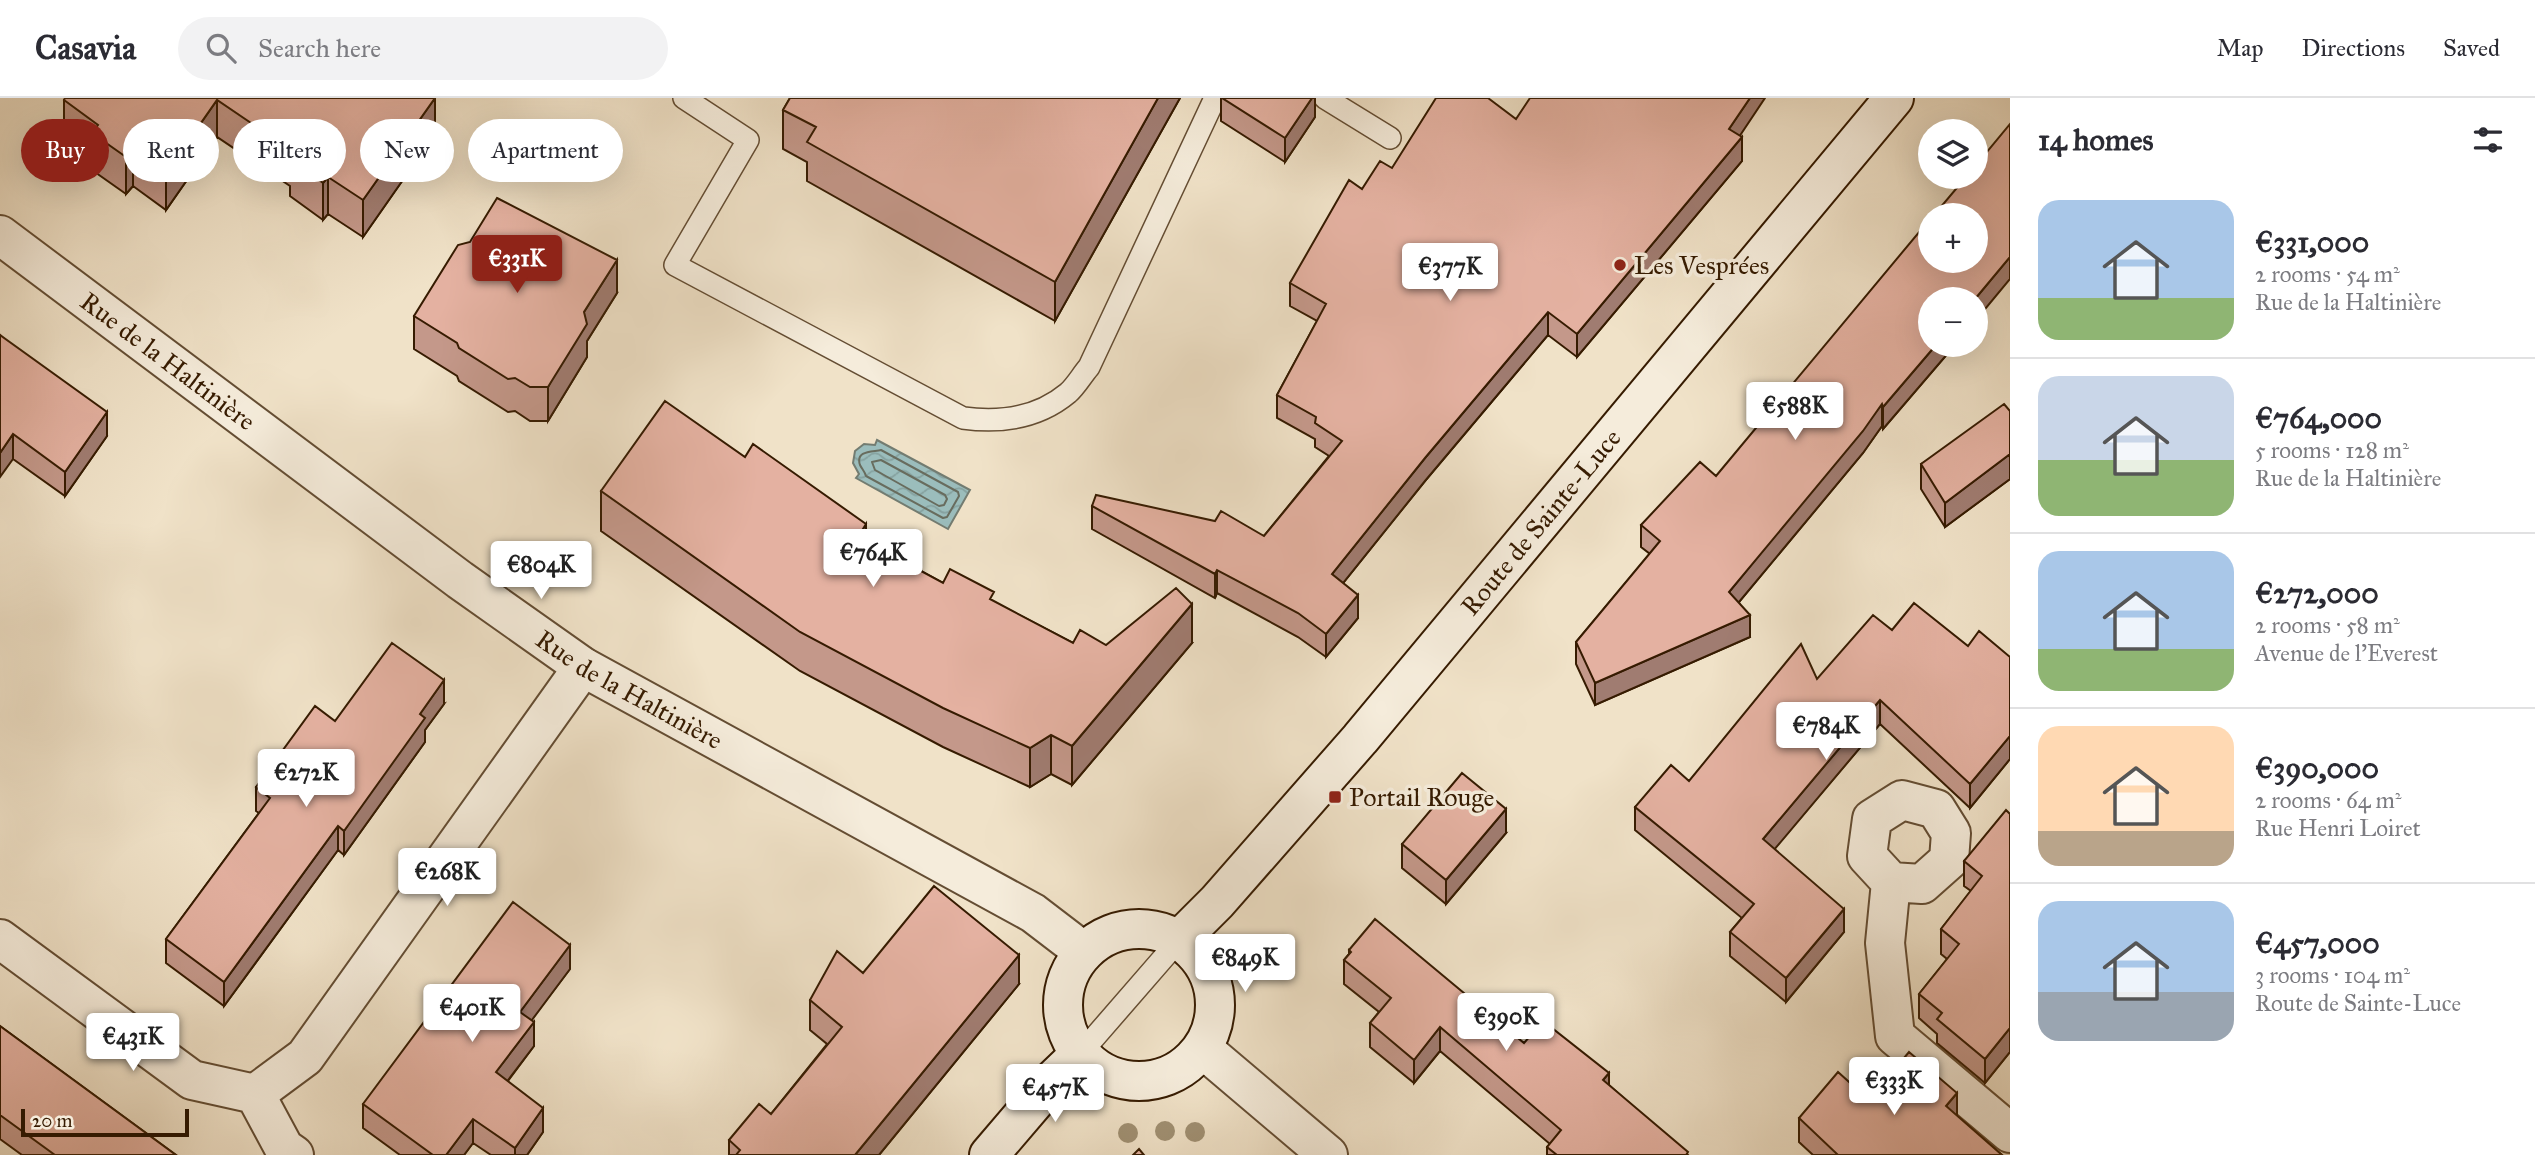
<!DOCTYPE html>
<html lang="en">
<head>
<meta charset="utf-8">
<style>
	:root { --surface:#fff; --page:#f2f2f3; --text:#2b2b33; --muted:#7c7c81; --line:#e1e1e2; --accent:#8f2418 }
	body { margin:0; font-family:"IM FELL Great Primer",serif; background:var(--page); color:var(--text); height:100vh; display:flex; flex-direction:column; font-size:26px; white-space:nowrap }
	* { box-sizing:border-box; margin:0 }
	p { font-size:23px; color:var(--muted) }
	.icon { flex:none; width:38px; height:38px; fill:none; stroke:currentColor; stroke-width:2; stroke-linecap:round; stroke-linejoin:round }
	.map { position:relative; flex:1; overflow:hidden }
	.drawer { display:flex; flex-direction:column; background:var(--surface); width:525px }
	.drawer>* { flex:none }
	.guide { position:absolute; left:21px; top:21px; width:665px; height:63px; display:flex; gap:14px }
	.fabs { position:absolute; left:1918px; top:21px; display:grid; gap:14px }
	.fabs a { display:grid; place-items:center; width:70px; height:70px; border-radius:50%; background:var(--surface); box-shadow:0 7px 28px #0002; font-size:35px }
	.scale { position:absolute; left:21px; bottom:18px; width:168px; box-sizing:border-box; padding-left:7px; border:4px solid #361b01; border-top:0; font-size:19px; line-height:24px; white-space:nowrap; color:#361b01; -webkit-text-stroke:5px #f5ecdb; paint-order:stroke }
	.price { position:absolute; translate:-50% -60px; padding:0 16px; border-radius:7px; background:#fff; color:#222; font-size:23px; line-height:46px; filter:drop-shadow(0 2px 4px #0008) }
	.price::after { content:''; position:absolute; left:50%; top:42px; width:21px; height:16px; margin-left:-10px; background:inherit; clip-path:polygon(0 0,100% 0,50% 100%) }
	.price.active { background:var(--accent); color:#fff }
	ul { padding:0; list-style:none }
	li { display:flex; align-items:center; gap:21px; height:175px; padding:0 28px }
	li+li { border-top:2px solid var(--line) }
	li span { display:grid; place-items:center; flex:none; width:196px; height:140px; border-radius:21px; color:#555 }
	li>.icon { margin-inline-start:auto }
	span .icon { width:84px; height:84px; fill:#fffc; stroke-width:1 }
	li b { font-size:30px }
	h2 { display:flex; justify-content:space-between; align-items:center; height:84px; padding:0 28px; font-size:30px }
	.chip { padding:0 24px; border-radius:32px; background:var(--surface); box-shadow:0 7px 28px #0002; font-size:24px; line-height:63px }
	.chip.active { background:var(--accent); color:#fff }
	header { display:flex; align-items:center; gap:42px; box-sizing:border-box; height:98px; padding:0 35px; background:var(--surface); border-bottom:2px solid var(--line) }
	header strong { font-size:33px }
	nav { display:flex; gap:38px; margin-inline-start:auto; font-size:24px }
	.search { width:490px; height:63px; background:var(--page); display:flex; align-items:center; gap:18px; box-sizing:border-box; padding:0 24px; border-radius:38px; color:var(--muted); font-size:26px }
	main { display:flex; flex:1; min-height:0 }
	.map>svg:first-child { display:block }
	.water { fill:url(#water-waves); stroke:#737c71; stroke-width:2 }
	.lines { fill:none; stroke-linecap:round; stroke-linejoin:round }
	.shore { stroke:#686c5e; stroke-width:2 }
	.lane-casing { stroke:#644d33; stroke-width:24 }
	.street-casing { stroke:#644d33; stroke-width:42 }
	.secondary-casing { stroke:#361b01; stroke-width:42 }
	.lane { stroke:#f5ecdb; stroke-width:21 }
	.street { stroke:#f5ecdb; stroke-width:38 }
	.secondary { stroke:#f5ecdb; stroke-width:38 }
	.tree { fill:#a09073 }
	.wall { fill:#c4988a; stroke:#361b01; stroke-width:2 }
	.shaded-wall { fill:#a07c71; stroke:#361b01; stroke-width:2 }
	.building { fill:#e4b1a1; stroke:#361b01; stroke-width:2 }
	.poi-dot { fill:#8f2418; stroke:#f5ecdb; stroke-width:2.5 }
	.labels { text-anchor:middle; dominant-baseline:central; stroke-width:7; stroke-linejoin:round; paint-order:stroke }
	.poi-label { font-size:26px; fill:#361b01; stroke:#f5ecdb; text-anchor:start }
	.street-label { font-size:26px; fill:#361b01; stroke:#f5ecdb }
</style>
</head>
<body>
<header>
<strong>Casavia</strong>
<div class="search"><svg class="icon" aria-label="search" viewBox="0 0 24 24"><circle cx="10" cy="10" r="6"/><path d="M15 15l6 6"/></svg>Search here</div>
<nav><a>Map</a><a>Directions</a><a>Saved</a></nav>
</header>
<main>
<div class="map">
<svg width="2010" height="1057" viewBox="0 0 2010 1057">
	<defs>
		<pattern id="water-waves" width="16" height="10" patternUnits="userSpaceOnUse" patternTransform="scale(1.75)"><rect width="16" height="10" fill="#9bbdbc"/><path d="M0 5q4-4 8 0t8 0" fill="none" stroke="#86a2a0"/></pattern>
	</defs>
	<rect width="100%" height="100%" fill="#f0e2c8"/>
	<filter id="stains"><feTurbulence type="fractalNoise" baseFrequency=".00286" numOctaves="4"/><feColorMatrix values="0 0 0 0 .2 0 0 0 0 .09 0 0 0 0 .02 0 0 0 .5 -.17"/></filter>
	<radialGradient id="worn" r=".72"><stop offset=".6" stop-color="#630" stop-opacity="0"/><stop offset="1" stop-color="#630" stop-opacity=".3"/></radialGradient>
	<!-- water -->
	<path class="water" d="M 877,342 L 970,392 L 948,431 L 856,380 L 859,376 L 853,365 L 855,353 L 864,346 L 875,347 Z"/>
	<g class="lines">
		<!-- shore -->
		<path class="shore" d="M 881,352 L 958,394 L 959,398 L 947,419 L 943,420 L 866,378 C 865,374 862,371 860,367 C 855,352 873,354 881,352 Z
			M 881,362 L 945,397 L 947,401 L 944,407 L 939,408 L 875,372 L 872,364 Z"/>
		<defs>
			<path id="lane" d="M 684,0 L 748,42 L 675,167 L 963,320 C 1000,325 1038,320 1068,295 C 1076,288 1082,277 1089,269 L 1215,0
				M 1325,0 L 1390,40
				M 1080,956 L 1179,842"/>
			<g id="street">
				<path id="s1" d="M 0,137 L 460,482 L 583,569 L 1033,815 L 1084,854"/>
				<path d="M 1891,784 L 1922,786 L 1949,762 L 1951,735 L 1936,711 L 1902,702 L 1872,721 L 1867,758 L 1891,784 L 1885,845 L 1895,938 L 2010,1035"/>
				<path d="M 0,841 L 192,982 L 255,996 L 284,1050 L 294,1057"/>
				<path d="M 1203,951 L 1328,1057"/>
				<path d="M 255,996 L 305,959 L 583,569"/>
			</g>
			<g id="secondary">
				<circle cx="1139" cy="907" r="76"/>
				<path id="s2" d="M 1179,842 L 1217,804 L 1360,641 L 1894,0"/>
				<path d="M 989,1057 L 1054,981 L 1080,956"/>
			</g>
		</defs>
		<!-- lane casing -->
		<use href="#lane" class="lane-casing"/>
		<!-- street casing -->
		<use href="#street" class="street-casing"/>
		<!-- secondary casing -->
		<use href="#secondary" class="secondary-casing"/>
		<!-- lane -->
		<use href="#lane" class="lane"/>
		<!-- street -->
		<use href="#street" class="street"/>
		<!-- secondary -->
		<use href="#secondary" class="secondary"/>
	</g>
	<!-- trees -->
	<g class="tree">
		<circle cx="1165" cy="1033" r="10"/>
		<circle cx="1195" cy="1034" r="10"/>
		<circle cx="1128" cy="1035" r="10"/>
	</g>
	<!-- wall -->
	<path class="wall" d="M 435,0 L 435,36 L 363,139 L 328,116 L 323,122 L 290,98 L 290,88 L 217,39 L 166,112 L 133,88 L 126,96 L 92,72 L 92,59 L 64,39 L 64,2 Z
		M 790,0 L 1180,0 L 1055,223 L 807,83 L 807,64 L 783,51 L 783,12 Z
		M 1221,0 L 1315,0 L 1315,19 L 1285,64 L 1221,23 Z
		M 1516,21 L 1740,38 L 1742,63 L 1577,259 L 1548,237 L 1425,383 L 1343,485 L 1358,520 L 1326,559 L 1298,539 L 1217,495 L 1215,500 L 1092,431 L 1092,408 L 1264,438 L 1329,358 L 1315,349 L 1315,341 L 1277,320 L 1277,297 L 1317,223 L 1290,208 L 1290,185 L 1362,91 L 1392,70 Z
		M 617,195 L 587,243 L 587,259 L 548,323 L 530,323 L 515,313 L 508,314 L 459,283 L 457,278 L 414,251 L 414,218 Z
		M 0,237 L 107,338 L 65,398 L 13,361 Z
		M 1930,247 L 1955,247 L 1883,331 L 1882,328 L 1863,355 L 1739,504 L 1750,539 L 1595,607 L 1576,566 L 1576,544 L 1650,456 L 1641,449 L 1641,427 L 1716,378 Z
		M 2010,313 L 2010,381 L 1945,429 L 1921,391 L 1921,366 Z
		M 601,393 L 866,443 L 943,485 L 994,504 L 1073,545 L 1106,547 L 1192,545 L 1072,687 L 1051,676 L 1030,689 L 943,649 L 800,573 L 601,433 Z
		M 1892,532 L 1968,548 L 2010,559 L 2010,661 L 1970,710 L 1880,626 L 1774,751 L 1844,834 L 1786,904 L 1730,858 L 1730,834 L 1742,820 L 1635,732 L 1635,709 L 1689,683 L 1817,581 Z
		M 444,606 L 425,632 L 425,644 L 344,757 L 338,752 L 224,908 L 166,865 L 166,841 L 259,715 L 256,713 L 256,689 Z
		M 2010,716 L 2010,954 L 1985,985 L 1937,945 L 1937,936 L 1919,920 L 1919,896 L 1947,861 L 1941,856 L 1941,831 L 1971,793 L 1964,788 L 1964,763 Z
		M 1506,735 L 1446,806 L 1402,770 L 1402,746 Z
		M 1349,852 L 1524,945 L 1609,987 L 1688,1057 L 1547,1057 L 1547,1049 L 1550,1046 L 1440,953 L 1414,985 L 1370,949 L 1370,925 L 1379,914 L 1344,886 L 1344,862 L 1349,856 Z
		M 570,871 L 531,922 L 534,948 L 508,983 L 543,1034 L 527,1057 L 491,1057 L 473,1045 L 464,1057 L 400,1057 L 363,1030 L 363,1006 Z
		M 863,875 L 1019,886 L 879,1057 L 729,1057 L 729,1042 L 771,1016 L 827,946 L 810,932 L 810,902 Z
		M 0,928 L 176,1057 L 22,1057 L 0,1041 Z
		M 1869,1002 L 1957,1018 L 2002,1057 L 1813,1057 L 1799,1044 L 1799,1020 Z"/>
	<!-- shaded-wall -->
	<path class="shaded-wall" d="M 435,0 L 435,36 L 363,139 L 363,102 Z
		M 1158,0 L 1180,0 L 1055,223 L 1055,184 Z
		M 1312,0 L 1315,0 L 1315,19 L 1285,64 L 1285,40 Z
		M 1750,0 L 1765,0 L 1729,54 L 1729,31 Z
		M 217,2 L 217,39 L 166,112 L 166,75 Z
		M 1742,39 L 1742,63 L 1577,259 L 1577,236 Z
		M 133,51 L 133,88 L 126,96 L 126,59 Z
		M 328,79 L 328,116 L 323,122 L 323,85 Z
		M 2010,159 L 2010,181 L 1976,222 L 1976,201 L 1975,201 Z
		M 617,162 L 617,195 L 587,243 L 587,259 L 548,323 L 548,289 L 584,214 Z
		M 1548,214 L 1548,237 L 1425,383 L 1332,499 L 1332,476 L 1425,360 Z
		M 1936,247 L 1955,247 L 1883,331 L 1883,309 Z
		M 1882,306 L 1882,328 L 1863,355 L 1729,516 L 1729,494 Z
		M 107,314 L 107,338 L 65,398 L 65,374 Z
		M 13,336 L 13,361 L 0,379 L 0,355 Z
		M 2010,356 L 2010,381 L 1945,429 L 1945,405 Z
		M 866,426 L 866,465 L 858,439 Z
		M 1217,472 L 1217,495 L 1215,500 L 1215,476 Z
		M 1358,497 L 1358,520 L 1326,559 L 1326,536 Z
		M 1192,506 L 1192,545 L 1072,687 L 1072,648 Z
		M 1750,517 L 1750,539 L 1595,607 L 1595,585 Z
		M 444,582 L 444,606 L 425,632 L 425,644 L 344,757 L 344,733 L 420,616 Z
		M 1880,602 L 1880,626 L 1763,765 L 1763,741 Z
		M 1051,637 L 1051,676 L 1030,689 L 1030,650 Z
		M 2010,638 L 2010,661 L 1970,710 L 1970,686 Z
		M 1506,711 L 1506,735 L 1446,806 L 1446,782 Z
		M 338,728 L 338,752 L 224,908 L 224,884 Z
		M 1844,811 L 1844,834 L 1786,904 L 1786,880 Z
		M 570,847 L 570,871 L 520,938 L 520,914 Z
		M 1019,857 L 1019,886 L 879,1057 L 855,1057 Z
		M 534,924 L 534,948 L 496,998 L 496,974 Z
		M 1440,929 L 1440,953 L 1414,985 L 1414,962 Z
		M 2010,930 L 2010,954 L 1985,985 L 1985,961 Z
		M 1609,975 L 1609,998 L 1603,982 Z
		M 1957,995 L 1957,1019 L 1946,1008 Z
		M 543,1010 L 543,1034 L 527,1057 L 515,1057 L 515,1050 Z
		M 473,1021 L 473,1045 L 464,1057 L 446,1057 Z"/>
	<!-- building -->
	<path class="building" d="M 65,0 L 435,0 L 363,102 L 328,79 L 323,85 L 290,61 L 294,54 L 217,2 L 166,75 L 133,51 L 126,59 L 92,35 L 98,27 L 64,2 Z
		M 790,0 L 1158,0 L 1055,184 L 807,44 L 816,29 L 783,12 Z
		M 1222,0 L 1312,0 L 1285,40 Z
		M 1436,0 L 1488,0 L 1516,21 L 1530,0 L 1750,0 L 1729,31 L 1742,39 L 1577,236 L 1548,214 L 1425,360 L 1332,476 L 1358,497 L 1326,536 L 1298,515 L 1217,472 L 1215,476 L 1092,408 L 1096,397 L 1215,423 L 1221,413 L 1264,438 L 1342,343 L 1315,325 L 1316,319 L 1277,297 L 1326,206 L 1290,185 L 1349,82 L 1362,91 L 1380,63 L 1392,70 Z
		M 2010,26 L 2010,159 L 1975,201 L 1930,201 L 1930,247 L 1936,247 L 1883,309 L 1882,306 L 1863,333 L 1729,494 L 1750,517 L 1595,585 L 1576,544 L 1660,443 L 1641,427 L 1700,364 L 1716,378 L 1930,121 L 1930,163 L 1976,163 L 1976,117 L 1934,117 L 1966,79 L 1976,79 L 1976,67 Z
		M 497,100 L 617,162 L 584,214 L 587,226 L 548,289 L 530,289 L 515,280 L 508,281 L 459,250 L 457,245 L 414,218 L 458,147 L 470,144 Z
		M 0,237 L 107,314 L 65,374 L 13,336 L 0,355 Z
		M 665,303 L 745,359 L 753,346 L 866,426 L 858,439 L 943,485 L 950,471 L 994,494 L 990,501 L 1073,545 L 1080,532 L 1106,547 L 1176,490 L 1192,506 L 1072,648 L 1051,637 L 1030,650 L 943,610 L 800,534 L 601,393 Z
		M 2004,306 L 2010,313 L 2010,356 L 1945,405 L 1921,366 Z
		M 1914,505 L 1968,548 L 1979,533 L 2010,559 L 2010,638 L 1970,686 L 1880,602 L 1763,741 L 1844,811 L 1786,880 L 1730,834 L 1754,806 L 1635,709 L 1671,667 L 1689,683 L 1801,546 L 1817,581 L 1873,517 L 1892,532 Z
		M 392,545 L 444,582 L 420,616 L 425,620 L 344,733 L 338,728 L 224,884 L 166,841 L 270,700 L 256,689 L 315,608 L 335,623 Z
		M 1462,675 L 1506,711 L 1446,782 L 1402,746 Z
		M 2006,712 L 2010,716 L 2010,930 L 1985,961 L 1937,921 L 1942,915 L 1919,896 L 1959,846 L 1941,831 L 1982,778 L 1964,763 Z
		M 934,788 L 1019,857 L 855,1057 L 736,1057 L 740,1052 L 729,1042 L 759,1006 L 771,1016 L 842,929 L 810,902 L 837,853 L 863,875 Z
		M 513,804 L 570,847 L 520,914 L 534,924 L 496,974 L 543,1010 L 515,1050 L 473,1021 L 446,1057 L 433,1057 L 363,1006 Z
		M 1375,821 L 1524,945 L 1543,923 L 1609,975 L 1603,982 L 1688,1054 L 1686,1057 L 1557,1057 L 1547,1049 L 1561,1032 L 1440,929 L 1414,962 L 1370,925 L 1391,900 L 1344,862 L 1351,854 L 1349,852 Z
		M 0,928 L 176,1057 L 55,1057 L 0,1017 Z
		M 1909,954 L 1957,995 L 1946,1008 L 2002,1057 L 1838,1057 L 1799,1020 L 1838,974 L 1869,1002 Z
		M 1139,1051 L 1144,1057 L 1133,1057 Z"/>
	<!-- markers -->
	<g class="poi-dot">
		<circle cx="1620" cy="167" r="7"/>
		<rect x="1328" y="692" width="14" height="14" rx="3.5"/>
	</g>
	<g class="labels">
		<!-- poi labels -->
		<g class="poi-label">
			<text x="1634" y="167">Les Vesprées</text>
			<text x="1349" y="699">Portail Rouge</text>
		</g>
		<!-- street labels -->
		<g class="street-label">
			<text stroke="none"><textPath href="#s1" startOffset="210">Rue de la Haltinière</textPath></text>
			<text stroke="none"><textPath href="#s2" startOffset="553">Route de Sainte-Luce</textPath></text>
			<text stroke="none"><textPath href="#s1" startOffset="777">Rue de la Haltinière</textPath></text>
		</g>
	</g>
	<rect width="100%" height="100%" filter="url(#stains)"/>
	<rect width="100%" height="100%" fill="url(#worn)"/>
</svg>
<div class="fabs">
<a><svg class="icon" aria-label="layers" viewBox="0 0 24 24"><path d="M12 4l9 5-9 5-9-5zM3 14l9 5 9-5"/></svg></a>
<a>+</a>
<a>−</a>
</div>
<div class="scale">20 m</div>
<b class="price active" style="left:517px;top:197px">€331K</b>
<b class="price" style="left:1450px;top:205px">€377K</b>
<b class="price" style="left:1795px;top:344px">€588K</b>
<b class="price" style="left:873px;top:491px">€764K</b>
<b class="price" style="left:541px;top:503px">€804K</b>
<b class="price" style="left:1826px;top:664px">€784K</b>
<b class="price" style="left:306px;top:711px">€272K</b>
<b class="price" style="left:447px;top:810px">€268K</b>
<b class="price" style="left:1245px;top:896px">€849K</b>
<b class="price" style="left:472px;top:946px">€401K</b>
<b class="price" style="left:1506px;top:955px">€390K</b>
<b class="price" style="left:133px;top:975px">€431K</b>
<b class="price" style="left:1894px;top:1019px">€333K</b>
<b class="price" style="left:1055px;top:1026px">€457K</b>
<div class="guide">
<a class="chip active">Buy</a>
<a class="chip">Rent</a>
<a class="chip">Filters</a>
<a class="chip">New</a>
<a class="chip">Apartment</a>
</div>
</div>
<section class="drawer">
<h2>14 homes<svg class="icon" aria-label="filters" viewBox="0 0 24 24"><path d="M4 7h16M4 17h16"/><circle cx="9" cy="7" r="2"/><circle cx="15" cy="17" r="2"/></svg></h2>
<ul>
<li><span style="background:linear-gradient(#a9c7e8 70%,#8fb573 0)"><svg class="icon" aria-label="home" viewBox="0 0 24 24"><path d="M3 11l9-7 9 7M6 9v11h12V9"/></svg></span><div><b>€331,000</b><p>2 rooms · 54 m²</p><p>Rue de la Haltinière</p></div></li>
<li><span style="background:linear-gradient(#c9d6e8 60%,#8fb573 0)"><svg class="icon" aria-label="home" viewBox="0 0 24 24"><path d="M3 11l9-7 9 7M6 9v11h12V9"/></svg></span><div><b>€764,000</b><p>5 rooms · 128 m²</p><p>Rue de la Haltinière</p></div></li>
<li><span style="background:linear-gradient(#a9c7e8 70%,#8fb573 0)"><svg class="icon" aria-label="home" viewBox="0 0 24 24"><path d="M3 11l9-7 9 7M6 9v11h12V9"/></svg></span><div><b>€272,000</b><p>2 rooms · 58 m²</p><p>Avenue de l'Everest</p></div></li>
<li><span style="background:linear-gradient(#ffd9b3 75%,#b9a48a 0)"><svg class="icon" aria-label="home" viewBox="0 0 24 24"><path d="M3 11l9-7 9 7M6 9v11h12V9"/></svg></span><div><b>€390,000</b><p>2 rooms · 64 m²</p><p>Rue Henri Loiret</p></div></li>
<li><span style="background:linear-gradient(#a9c7e8 65%,#9aa5b1 0)"><svg class="icon" aria-label="home" viewBox="0 0 24 24"><path d="M3 11l9-7 9 7M6 9v11h12V9"/></svg></span><div><b>€457,000</b><p>3 rooms · 104 m²</p><p>Route de Sainte-Luce</p></div></li>
</ul>
</section>
</main>
</body>
</html>
